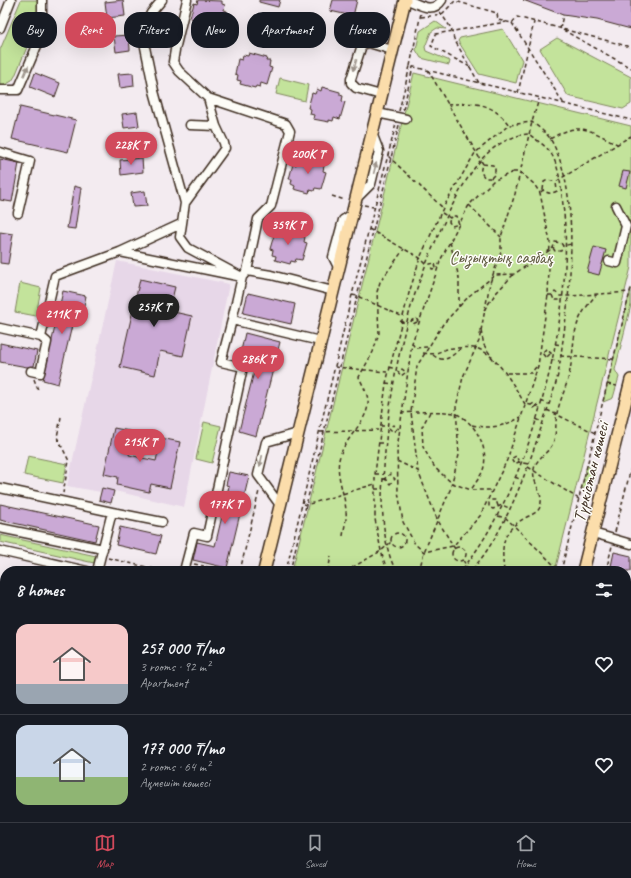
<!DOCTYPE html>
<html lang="en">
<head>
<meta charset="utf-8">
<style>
	:root { --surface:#171b24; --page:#242831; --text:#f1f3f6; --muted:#9ea1a6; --line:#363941; --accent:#d1495b }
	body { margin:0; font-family:Caveat,sans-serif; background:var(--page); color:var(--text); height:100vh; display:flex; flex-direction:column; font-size:15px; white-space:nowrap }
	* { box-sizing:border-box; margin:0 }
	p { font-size:13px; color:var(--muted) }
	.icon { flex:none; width:22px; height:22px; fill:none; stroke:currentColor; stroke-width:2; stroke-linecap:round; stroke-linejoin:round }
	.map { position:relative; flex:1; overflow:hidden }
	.panel { position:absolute; left:0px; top:566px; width:631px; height:256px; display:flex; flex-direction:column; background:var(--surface); border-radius:16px 16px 0 0; box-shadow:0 4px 16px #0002 }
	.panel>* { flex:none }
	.hud { position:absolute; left:12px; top:12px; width:400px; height:36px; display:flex; gap:8px }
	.price { position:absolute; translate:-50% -34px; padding:0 9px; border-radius:14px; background:var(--accent); color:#fff; font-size:13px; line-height:26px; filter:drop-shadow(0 1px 2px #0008) }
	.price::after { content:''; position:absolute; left:50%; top:24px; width:12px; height:9px; margin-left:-6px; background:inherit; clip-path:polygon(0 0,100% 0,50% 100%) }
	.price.on { background:#222; color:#fff }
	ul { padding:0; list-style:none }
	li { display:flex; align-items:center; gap:12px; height:100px; padding:0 16px }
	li+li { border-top:1px solid var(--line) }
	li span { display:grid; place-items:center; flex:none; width:112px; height:80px; border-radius:12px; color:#555 }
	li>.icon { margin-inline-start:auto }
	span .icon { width:48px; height:48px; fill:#fffc; stroke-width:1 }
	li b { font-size:17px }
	h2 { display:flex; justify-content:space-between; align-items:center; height:48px; padding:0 16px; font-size:17px }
	.chip { padding:0 14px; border-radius:16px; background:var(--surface); box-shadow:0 4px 16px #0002; font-size:14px; line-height:36px }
	.chip.on { background:var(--accent); color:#fff }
	.tab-bar { display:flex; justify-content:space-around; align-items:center; height:56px; border-top:1px solid var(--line); background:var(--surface); font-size:11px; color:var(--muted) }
	.tab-bar a { display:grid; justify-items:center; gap:2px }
	.tab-bar .on { color:var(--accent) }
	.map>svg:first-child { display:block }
	.built { fill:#e7d7e8 }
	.green { fill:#c3e39b; stroke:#7f865c }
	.building { fill:#caa9d5; stroke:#3b2a1e }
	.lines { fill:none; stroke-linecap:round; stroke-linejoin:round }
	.minor-casing { stroke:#3b2a1e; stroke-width:11 }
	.major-casing { stroke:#3b2a1e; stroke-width:14 }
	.path { stroke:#3b2a1e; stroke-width:1.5; stroke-dasharray:4 3; stroke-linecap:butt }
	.minor { stroke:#fdfcf7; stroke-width:8 }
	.major { stroke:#fbddab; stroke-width:11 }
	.oneway { fill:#9c938a }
	.labels { text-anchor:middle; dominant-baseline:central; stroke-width:3; stroke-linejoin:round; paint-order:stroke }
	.park-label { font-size:17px; fill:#5d583d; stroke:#fdfcf7 }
	.street-label { font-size:17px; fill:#3b2a1e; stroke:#fdfcf7 }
</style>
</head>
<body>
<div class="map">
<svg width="631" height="822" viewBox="0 0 631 822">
	<rect width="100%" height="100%" fill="#f3ebf0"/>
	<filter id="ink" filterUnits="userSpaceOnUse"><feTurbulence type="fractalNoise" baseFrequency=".025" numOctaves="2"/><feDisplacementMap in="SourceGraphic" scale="8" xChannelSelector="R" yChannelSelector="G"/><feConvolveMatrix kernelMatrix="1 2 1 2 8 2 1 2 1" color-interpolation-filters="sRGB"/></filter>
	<g filter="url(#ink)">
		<!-- built -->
		<path class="built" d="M 117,261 L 229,284 L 184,507 L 102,488 L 101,492 L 67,486 Z
			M 0,600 L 5,601 L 5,746 L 0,745 Z"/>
		<!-- green -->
		<path class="green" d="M 21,0 L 38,0 L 37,23 L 15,76 L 12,81 L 3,86 L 0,85 L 0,50 Z
			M 435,21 L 446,29 L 437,28 L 431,32 L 425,47 L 426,51 L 450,61 L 449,65 L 421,58 L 416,50 L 420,31 Z
			M 503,29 L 522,60 L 516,83 L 479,74 L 458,41 L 460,38 Z
			M 557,38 L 631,77 L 631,104 L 623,109 L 568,96 L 540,49 Z
			M 414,73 L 631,126 L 631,267 L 555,571 L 292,571 Z
			M 280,78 L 308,85 L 305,101 L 276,94 Z
			M 20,283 L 41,288 L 36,316 L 15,312 Z
			M 631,288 L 631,305 L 615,370 L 619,377 L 613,398 L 603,402 Z
			M 204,422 L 221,426 L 212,463 L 196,459 Z
			M 28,456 L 67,464 L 63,483 L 24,475 Z
			M 587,465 L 595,473 L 592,486 L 581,489 Z
			M 0,535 L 96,556 L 94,563 L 0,542 Z"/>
		<!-- building -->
		<path class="building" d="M 123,0 L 125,16 L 107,18 L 105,2 Z
			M 198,0 L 222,1 L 222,4 L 225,5 L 224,10 L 227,11 L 222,29 L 216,27 L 215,31 L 211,30 L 210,32 L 195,28 L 196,25 L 192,24 L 193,19 L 190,18 L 194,3 L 197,4 Z
			M 259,0 L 280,0 L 278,7 L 259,2 Z
			M 333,0 L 357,0 L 353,16 L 330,11 Z
			M 523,0 L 631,0 L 631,29 L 597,20 L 563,15 Z
			M 129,35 L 130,50 L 116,52 L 114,36 Z
			M 249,53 L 267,58 L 266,61 L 270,61 L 269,67 L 272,68 L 267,85 L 261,83 L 260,87 L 256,86 L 255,88 L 240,84 L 241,81 L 237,80 L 238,75 L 235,74 L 238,59 L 242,60 L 243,55 L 248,56 Z
			M 35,73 L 60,83 L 55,97 L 30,87 Z
			M 133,73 L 134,86 L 120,88 L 118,74 Z
			M 322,87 L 340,92 L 340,95 L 343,96 L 342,101 L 345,102 L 340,119 L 334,117 L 333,121 L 329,120 L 329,122 L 313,119 L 314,115 L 310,114 L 311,109 L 308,108 L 312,93 L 315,94 L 317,89 L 321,91 Z
			M 20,107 L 76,120 L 68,152 L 12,139 Z
			M 137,112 L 139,126 L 124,128 L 122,114 Z
			M 303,157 L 321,162 L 321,165 L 324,166 L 323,171 L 326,172 L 321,189 L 315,188 L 314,191 L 310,190 L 309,193 L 294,189 L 295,186 L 291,184 L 292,179 L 289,179 L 293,164 L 296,165 L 298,160 L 302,161 Z
			M 142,158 L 143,172 L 121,175 L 120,160 Z
			M 0,159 L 19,163 L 12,202 L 0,200 Z
			M 623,171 L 630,172 L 626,188 L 619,186 Z
			M 74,186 L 81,188 L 75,229 L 67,228 Z
			M 145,191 L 147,206 L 133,207 L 131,193 Z
			M 284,228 L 302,233 L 301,236 L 305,237 L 304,242 L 307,243 L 302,260 L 296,259 L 295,262 L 291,261 L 290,264 L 275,260 L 276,256 L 272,255 L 273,250 L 270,249 L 274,235 L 277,236 L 278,230 L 283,232 Z
			M 0,232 L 13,234 L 8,264 L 0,263 Z
			M 594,247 L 606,250 L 599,275 L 587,272 Z
			M 140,279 L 175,287 L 169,311 L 192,316 L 183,356 L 160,351 L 155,375 L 120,367 Z
			M 63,291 L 86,296 L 83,310 L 76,309 L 58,384 L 43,380 Z
			M 248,293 L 295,304 L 291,324 L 243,313 Z
			M 245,333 L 280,342 L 256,436 L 239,431 L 258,356 L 241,351 Z
			M 0,343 L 37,351 L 34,366 L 27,367 L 0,362 Z
			M 114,428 L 134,432 L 129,455 L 156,461 L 161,438 L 180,442 L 170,488 L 151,484 L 149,492 L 117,485 L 118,477 L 104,474 Z
			M 229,472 L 249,476 L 227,568 L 193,560 L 197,542 L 215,546 L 229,486 L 226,485 Z
			M 102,488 L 114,491 L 111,503 L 99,500 Z
			M 0,504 L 99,525 L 95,541 L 0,520 Z
			M 120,527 L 161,536 L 156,554 L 116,545 Z
			M 614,552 L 631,556 L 631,571 L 610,571 Z"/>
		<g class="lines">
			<defs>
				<path id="minor" d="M 162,0 L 151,13 L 145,27 L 145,47 L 154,91 L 185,203 L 180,237 L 188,248 L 242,277 L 247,271 L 271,275 L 333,291
					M 187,0 L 175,50 L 173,62 L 179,71 L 208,98 L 286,124 L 290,131 L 271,206 L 258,219 L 247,271
					M 408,0 C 420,5 433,14 442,0
					M 0,28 L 11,0
					M 0,90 L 18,90 L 42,34 L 42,0
					M 381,95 L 356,88 L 351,83 L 351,79 L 362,45 L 369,43 L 392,50
					M 377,113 L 406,119
					M 190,125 L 216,126
					M 0,152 L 30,161 L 18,213
					M 356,199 L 371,184 L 379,151 L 372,133
					M 185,203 L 225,148 L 224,143 L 216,126 L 208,98
					M 120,252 L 242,277 L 232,320
					M 609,261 L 617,263 L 626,226 L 616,206
					M 338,267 L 333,257 L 343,220 L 351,215
					M 0,328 L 41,337 L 55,276 L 120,252 L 181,224
					M 31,371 L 40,373 L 47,342 L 41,337
					M 0,488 L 112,512 L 97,571
					M 280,505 L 258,475 L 266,442 L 298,433
					M 112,512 L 162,522
					M 0,528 L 103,549
					M 593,533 L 631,544
					M 0,551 L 87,571
					M 184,571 L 194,533 L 207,536 L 243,367 L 221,362 L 232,320 L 320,341
					M 0,588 L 5,589
					M 626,693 L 631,694
					M 626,717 L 631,718
					M 0,783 L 5,784
					M 181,817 L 205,822
					M 36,822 L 38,817
					M 117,822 L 120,817
					M 534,822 L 536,817
					M 554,822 L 555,817"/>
				<path id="major" d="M 264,571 L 405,0
					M 583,571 L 631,380
					M 207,822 L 208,817
					M 525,822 L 526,817"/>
			</defs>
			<!-- minor casing -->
			<use href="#minor" class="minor-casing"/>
			<!-- major casing -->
			<use href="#major" class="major-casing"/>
			<!-- path -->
			<path class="path" d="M 440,12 L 451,28 L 454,39 L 479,83
				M 435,15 L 442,14 L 455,1 L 497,13 L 498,20 L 512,23 L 517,17 L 631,47
				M 421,17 L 431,16
				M 512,23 L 564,104
				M 560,29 L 563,15
				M 563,30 L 631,68
				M 410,66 L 421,13
				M 470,67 L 431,46 L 436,34 L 506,22
				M 428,70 L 483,164 C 479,170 481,173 485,178 L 490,178 L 493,181
				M 518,93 L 534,22
				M 448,105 C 474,101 493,103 509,125
				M 403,110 L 413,67
				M 399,111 L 410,66 L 631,120
				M 550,139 C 579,121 590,130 617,144
				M 388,156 L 443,208
				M 483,164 L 493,165 L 495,169 L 495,174 L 491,178
				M 513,172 L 520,172 L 534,184 L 540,193 L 550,242 L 548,295 L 538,366 L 507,460 L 480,516 L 453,546 L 424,552 L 415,544 L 403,522 L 398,491 L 397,449 L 412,343 L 441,259 L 469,205 L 493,181 Z
				M 543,190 L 544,182 L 548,180 L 556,182
				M 541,192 L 543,190 C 548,194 551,194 557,191 L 556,182 L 560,179 L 631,136
				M 332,196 L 345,200
				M 364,205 L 378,208
				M 469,205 L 501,237
				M 442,213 L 450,218 L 452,216 L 456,216 L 459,224 L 452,226 L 449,222 L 450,218
				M 369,229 L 420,258 L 427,265
				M 450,242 L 459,278 L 459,307
				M 553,248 L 555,251 L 561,251 L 563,246
				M 436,268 L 435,263 L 430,264 L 432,269 L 438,268
				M 352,295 L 357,296 L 401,316
				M 548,295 L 552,295 L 555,292 L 560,296 L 569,296 L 630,292 L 631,288
				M 552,295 L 554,300 L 559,300 L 560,296
				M 484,310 L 496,293 L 513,275
				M 400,321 L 407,324
				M 417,322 L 413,324 L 411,321 L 416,318 L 419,323
				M 481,331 L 484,345 L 495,362
				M 412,343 L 415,348 L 427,347
				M 555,344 L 562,345
				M 423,353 C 439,356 440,349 453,348 C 459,348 468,347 475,348 C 496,352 515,388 525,404 L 531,405
				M 550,354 L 546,358 L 542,353 L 546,349 L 552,354
				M 433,355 C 444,364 451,357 460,349
				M 560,356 L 613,359
				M 551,360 L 559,361
				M 335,367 L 387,372
				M 389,367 L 396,369
				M 405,373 L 401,376 L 398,372 L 402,369 L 407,373
				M 507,373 L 531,373 L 536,367
				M 34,379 L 38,390
				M 386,383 L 394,384
				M 607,384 L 617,386
				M 541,401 L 548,404
				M 537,406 L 534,408 L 531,405 L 534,403 L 539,407
				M 547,410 L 595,433
				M 430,412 L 422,427 L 423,447 L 435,468 L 452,483 L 471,490 L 491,490
				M 401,413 C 413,412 447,410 457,414 C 475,423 488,446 484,466 C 483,474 475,483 471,490
				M 61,417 L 57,437 L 69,461 L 63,493
				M 536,419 L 543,422
				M 472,425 C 491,429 503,427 521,417
				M 380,426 L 387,426
				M 397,429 L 393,432 L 389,428 L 393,425 L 399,429
				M 320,432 L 378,430
				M 378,443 L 385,443
				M 397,461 L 418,471
				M 519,462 L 516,456 L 511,459 L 514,464 L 519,462 L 528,464
				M 528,467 L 579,499
				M 375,474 L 383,474
				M 515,477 L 522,480
				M 383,480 L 390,474 L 395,479 L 390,484 L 385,479
				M 375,489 L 383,489
				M 303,504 L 306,505 L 375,484
				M 498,506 L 496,500 L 492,500 L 489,503 L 489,507 L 493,509 L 502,505 L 509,508
				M 498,516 L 506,518 L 558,569 L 561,569
				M 615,532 L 631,468
				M391 540a7 7 0 1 1 14 0a7 7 0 1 1-14 0Z
				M 343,536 C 344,528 347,519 346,511 C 345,494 336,477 339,460 C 343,438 370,421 368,400 C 367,392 362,384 359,377 L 373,352 L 379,333 L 377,292 L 380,282 L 404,249
				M452 554a7 7 0 1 1 14 0a7 7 0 1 1-14 0Z
				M 455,549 L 437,519 L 418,471 L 411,412 L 417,366 L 443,324 L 469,296 L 495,275 L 514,274 L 553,248 L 555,242 L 561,243 L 563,246 L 571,244
				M 108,558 L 163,571
				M 463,560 L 469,571
				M 194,564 L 204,566
				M 202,571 L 204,566 L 224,571
				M 240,571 L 259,491
				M 286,571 L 352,295 L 396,124
				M 290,571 L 399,125
				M 328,571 L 331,556
				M 346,571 L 381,551 L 391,542
				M 387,571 L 381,551 L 375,519 L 375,474 L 386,383 L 409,293 L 420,258 L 443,208 L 475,153 L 509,125 L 532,122 C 538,127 547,133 551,140 C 580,191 571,284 563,340 C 561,353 560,366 557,379 C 553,394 547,410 542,425 C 526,473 505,533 471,571
				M 396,571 C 385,550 383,524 382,500 C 382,489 383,478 384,467 C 387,412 397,356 412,303 C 424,265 455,190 480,161 C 493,146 511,135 529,134 C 536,140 548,147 552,155 C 560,170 561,188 563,205 C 577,311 530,488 461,571
				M 419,571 L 424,552 L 450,490 L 459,455 L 456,407 L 463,377 L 479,341 L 490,283 L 501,252 L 501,237 L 515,194 L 532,122 L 539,99
				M 504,571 C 501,543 502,529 529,516 C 533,514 538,512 540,507 C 545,493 531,483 534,469 C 536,458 549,453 553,443 C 557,433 555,423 557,413 C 560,400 566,388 569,375 C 577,338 568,326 597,294
				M 561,571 L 630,292
				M 606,571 L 612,546
				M 626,671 L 631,672
				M 226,822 L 228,817
				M 503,822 L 504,817"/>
			<!-- minor -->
			<use href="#minor" class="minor"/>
			<!-- major -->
			<use href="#major" class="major"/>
		</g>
		<!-- one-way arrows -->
		<defs><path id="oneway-solid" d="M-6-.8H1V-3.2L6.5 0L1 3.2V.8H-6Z"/></defs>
		<g class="oneway">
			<use href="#oneway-solid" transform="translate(355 65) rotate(105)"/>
			<use href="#oneway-solid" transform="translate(26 71) rotate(-67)"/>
			<use href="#oneway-solid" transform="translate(375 168) rotate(-76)"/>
			<use href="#oneway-solid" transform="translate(261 461) rotate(103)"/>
		</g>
	</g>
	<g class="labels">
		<!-- park labels -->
		<g class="park-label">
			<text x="501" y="257">Сызықтық саябақ</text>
		</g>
		<!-- street labels -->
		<g class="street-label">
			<text transform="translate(591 472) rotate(-76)">Түркістан көшесі</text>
		</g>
	</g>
</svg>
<b class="price" style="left:131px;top:166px">228K ₸</b>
<b class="price" style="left:308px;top:175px">200K ₸</b>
<b class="price" style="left:288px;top:246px">359K ₸</b>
<b class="price on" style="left:154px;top:328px">257K ₸</b>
<b class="price" style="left:62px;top:335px">211K ₸</b>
<b class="price" style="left:258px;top:380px">286K ₸</b>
<b class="price" style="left:140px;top:463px">215K ₸</b>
<b class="price" style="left:225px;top:525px">177K ₸</b>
<div class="hud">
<a class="chip">Buy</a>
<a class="chip on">Rent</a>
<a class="chip">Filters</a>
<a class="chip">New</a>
<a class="chip">Apartment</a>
<a class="chip">House</a>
</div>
<section class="panel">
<h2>8 homes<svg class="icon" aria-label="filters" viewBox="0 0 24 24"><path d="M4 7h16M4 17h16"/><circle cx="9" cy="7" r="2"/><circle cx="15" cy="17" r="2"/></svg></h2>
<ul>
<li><span style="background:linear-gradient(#f6c9c9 75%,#9aa5b1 0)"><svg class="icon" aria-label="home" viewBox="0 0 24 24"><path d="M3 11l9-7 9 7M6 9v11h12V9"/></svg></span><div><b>257 000 ₸/mo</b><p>3 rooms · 92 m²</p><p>Apartment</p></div><svg class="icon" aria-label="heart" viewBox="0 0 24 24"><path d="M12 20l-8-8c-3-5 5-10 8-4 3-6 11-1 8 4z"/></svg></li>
<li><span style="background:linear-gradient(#c9d6e8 65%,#8fb573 0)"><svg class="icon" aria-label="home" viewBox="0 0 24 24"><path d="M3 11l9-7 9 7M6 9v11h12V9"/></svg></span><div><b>177 000 ₸/mo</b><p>2 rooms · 64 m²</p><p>Ақмешіт көшесі</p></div><svg class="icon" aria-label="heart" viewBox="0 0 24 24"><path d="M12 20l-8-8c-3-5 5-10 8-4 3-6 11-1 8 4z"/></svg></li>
</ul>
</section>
</div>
<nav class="tab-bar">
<a class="on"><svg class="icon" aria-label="map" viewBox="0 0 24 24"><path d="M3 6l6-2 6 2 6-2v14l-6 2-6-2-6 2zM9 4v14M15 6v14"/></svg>Map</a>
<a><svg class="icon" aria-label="saved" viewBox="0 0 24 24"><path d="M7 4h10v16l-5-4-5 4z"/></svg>Saved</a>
<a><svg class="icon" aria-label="home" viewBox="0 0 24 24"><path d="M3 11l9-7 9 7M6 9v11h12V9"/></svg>Home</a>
</nav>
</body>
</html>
